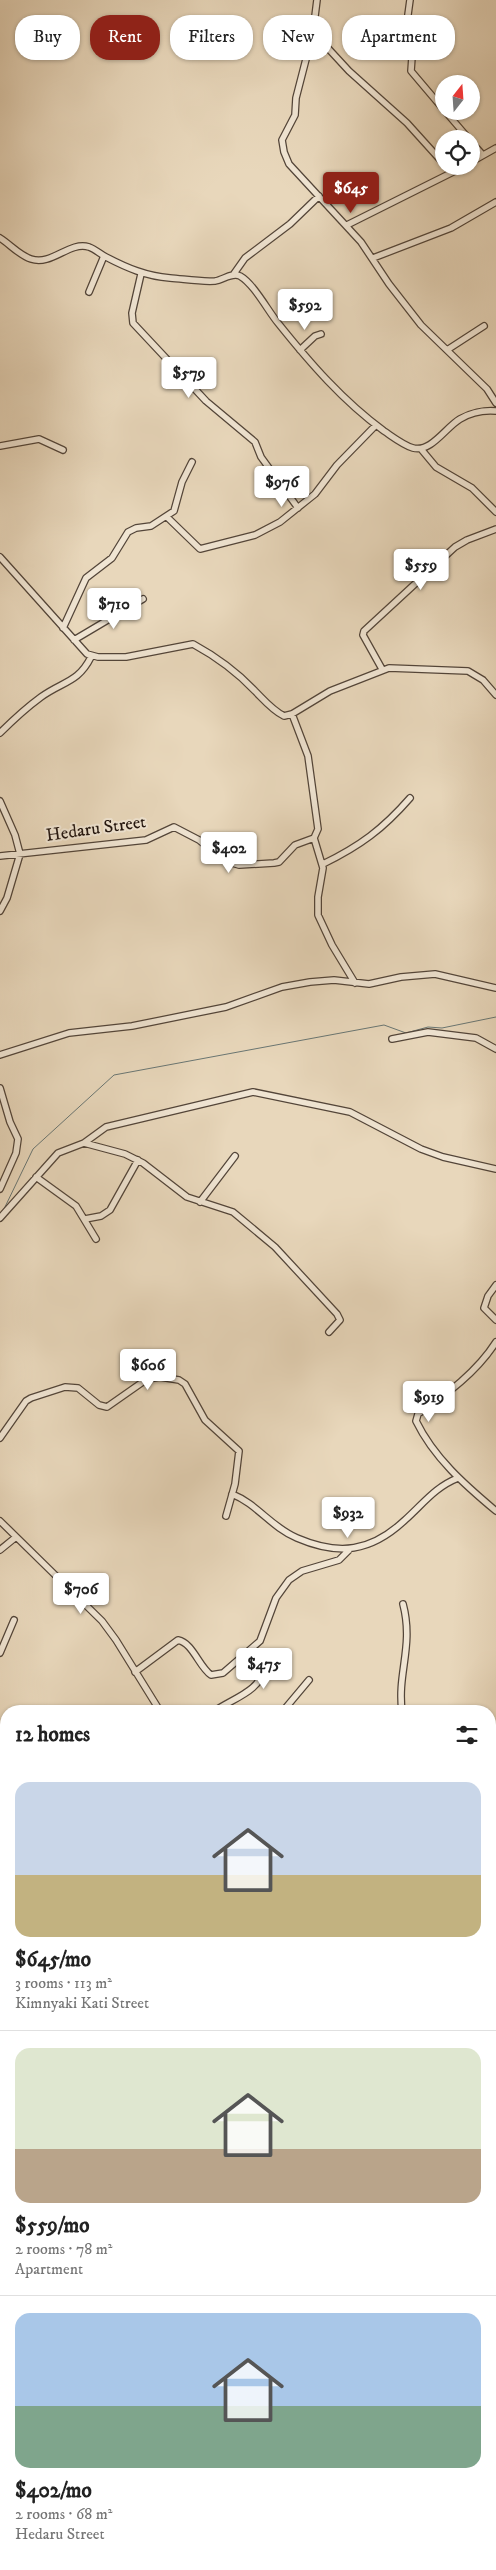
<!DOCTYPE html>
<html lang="en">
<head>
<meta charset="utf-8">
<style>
	:root { --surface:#fff; --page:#f2f2f2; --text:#222; --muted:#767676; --line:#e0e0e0; --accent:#8f2418 }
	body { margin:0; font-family:"IM FELL DW Pica",serif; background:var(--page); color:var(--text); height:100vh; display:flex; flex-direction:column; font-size:19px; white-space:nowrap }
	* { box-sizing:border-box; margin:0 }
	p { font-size:16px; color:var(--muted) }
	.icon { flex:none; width:28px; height:28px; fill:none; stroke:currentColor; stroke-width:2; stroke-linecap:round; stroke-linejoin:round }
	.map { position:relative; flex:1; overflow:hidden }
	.sheet { position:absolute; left:0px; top:1705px; width:496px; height:865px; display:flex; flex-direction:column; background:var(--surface); border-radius:20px 20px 0 0; box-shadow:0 1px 4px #0004 }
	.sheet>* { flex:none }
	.hud { position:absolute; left:15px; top:15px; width:466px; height:45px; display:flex; gap:10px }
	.needle { width:32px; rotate:17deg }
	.tools { position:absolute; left:435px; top:75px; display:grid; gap:10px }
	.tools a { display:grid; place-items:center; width:45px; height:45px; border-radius:50%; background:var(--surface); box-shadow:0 1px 4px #0004; font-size:25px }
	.price { position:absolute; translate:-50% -42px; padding:0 11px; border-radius:5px; background:#fff; color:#222; font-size:16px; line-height:32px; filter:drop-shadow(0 1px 2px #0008) }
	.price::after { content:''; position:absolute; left:50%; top:30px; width:15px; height:11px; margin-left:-8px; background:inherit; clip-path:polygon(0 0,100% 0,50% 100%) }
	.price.selected { background:var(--accent); color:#fff }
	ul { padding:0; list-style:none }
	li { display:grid; align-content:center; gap:10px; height:265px; padding:0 15px }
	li+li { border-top:1px solid var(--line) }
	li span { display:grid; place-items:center; height:155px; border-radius:15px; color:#555 }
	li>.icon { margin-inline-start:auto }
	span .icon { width:90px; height:90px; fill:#fffc; stroke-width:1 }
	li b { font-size:21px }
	h2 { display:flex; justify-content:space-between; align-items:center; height:60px; padding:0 15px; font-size:21px }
	.chip { padding:0 18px; border-radius:20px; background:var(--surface); box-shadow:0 1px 4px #0004; font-size:18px; line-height:45px }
	.chip.selected { background:var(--accent); color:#fff }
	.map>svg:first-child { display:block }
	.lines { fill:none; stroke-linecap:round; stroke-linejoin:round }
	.stream { stroke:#697673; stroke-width:1 }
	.minor-casing { stroke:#534539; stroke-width:8 }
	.minor { stroke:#f0e5d3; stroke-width:5.5 }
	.labels { text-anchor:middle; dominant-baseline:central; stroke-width:4; stroke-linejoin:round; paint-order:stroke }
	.street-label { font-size:18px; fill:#21140e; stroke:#f0e5d3 }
</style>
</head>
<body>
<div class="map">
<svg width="496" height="2570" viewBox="0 0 496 2570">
	<rect width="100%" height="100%" fill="#e8d7bb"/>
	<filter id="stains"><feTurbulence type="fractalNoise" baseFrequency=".004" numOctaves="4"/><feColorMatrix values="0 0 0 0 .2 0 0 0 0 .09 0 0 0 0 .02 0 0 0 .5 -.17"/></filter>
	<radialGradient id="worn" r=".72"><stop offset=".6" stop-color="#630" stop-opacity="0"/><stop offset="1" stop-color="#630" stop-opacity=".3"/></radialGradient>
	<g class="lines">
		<!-- stream -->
		<path class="stream" d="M 4,1209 L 33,1149 L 114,1075 L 384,1025 L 406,1033 L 428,1027 L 442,1028 L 496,1017"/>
		<defs>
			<path id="minor" d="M 317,0 L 313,32 L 296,98 L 295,115 L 282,140 L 284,152 L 289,164 L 361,242 L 389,284 L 421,325 L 487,389 L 496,403
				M 410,0 L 407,22 L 420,40 L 412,57 L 411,71 L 444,110
				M 313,32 L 349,71 L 407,123 L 444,164
				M 445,111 L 469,139
				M 471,142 L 483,155
				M 471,162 L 496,148
				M 347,225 L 465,166
				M 0,238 C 11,245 19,255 31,259 C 52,266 69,241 89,247 C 95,249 100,254 106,257 C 127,268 146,276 170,278 C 184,279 200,282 215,281 C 223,280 232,272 240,276 C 254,284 268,311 278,323 C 310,363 343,401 384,431 C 393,437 403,445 413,448 C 431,453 446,427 460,419 C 470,413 484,410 496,411
				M 373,258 L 451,228 L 496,202
				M 141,274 L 132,313 L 133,323 L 206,401 L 255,442 L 261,457 L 298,508
				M 233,275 L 245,258 L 290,224 L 319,196
				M 89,292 L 104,256
				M 300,350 L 315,336 L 321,334
				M 447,350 L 484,326
				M 0,446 L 39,439 L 63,450
				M 421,449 L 436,467 L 472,488 L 496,512
				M 167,517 L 200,549 L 255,535 L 280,522 L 315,494 L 337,465 L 376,425
				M 0,557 L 87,654 L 98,657 L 126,657 L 193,644 C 215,656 238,673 255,691 C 264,700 272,710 284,716 L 292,714 L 330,691 L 389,668 L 468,671 L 483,680 L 496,695
				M 63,628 L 86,578 L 112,558 L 128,532 L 136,528 L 151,526 L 174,511 L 182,482 L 192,462
				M 74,640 L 143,599
				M 382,669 L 363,635 L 364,631 L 455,547 L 467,540 L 496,529
				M 0,733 C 13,720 26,708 41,697 C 63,681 78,683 91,657
				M 0,801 L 15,835 L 20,854 L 7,898 L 0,911
				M 314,838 L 323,868 L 318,897 L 318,915 L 332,945 L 355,983
				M 0,856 L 146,840 L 174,827 L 199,840 L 225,861 L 239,865 L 274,863 L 279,862 L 295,845 L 314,838 L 318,829 L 308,756 L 292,714
				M 323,864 C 360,846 383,829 410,798
				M 392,1039 L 428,1032 L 476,1038 L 496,1049
				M 0,1055 L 69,1033 L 132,1026 L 226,1007 L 282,987 L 310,982 L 334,980 L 369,984 L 401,977 L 435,974 L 496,988
				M 0,1088 L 10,1122 L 18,1139 L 16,1153 L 0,1189
				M 84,1143 L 125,1154 L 143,1163 L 187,1197 L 233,1212 L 275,1247 L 337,1314 L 340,1320 L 329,1332
				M 36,1177 L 76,1206 L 96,1239
				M 200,1202 L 235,1156
				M 0,1218 L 58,1153 L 84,1143 L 106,1127 L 253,1092 L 350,1112 L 421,1149 L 443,1157 L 496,1169
				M 85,1219 L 101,1216 L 110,1210 L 138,1160
				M 496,1285 L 488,1296 L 484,1308 L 496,1320
				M 496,1342 C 477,1372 447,1394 418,1414 L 416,1421 C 434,1458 465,1485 496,1511
				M 0,1438 L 26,1401 L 31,1398 L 65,1387 L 78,1388 L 99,1405 L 107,1407 L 147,1379 L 160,1377 L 179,1380 L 185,1384 L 205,1420 L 239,1451 L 235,1484 L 226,1516
				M 232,1494 C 257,1504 271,1527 297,1538 C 339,1556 371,1552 405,1520 C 423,1504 435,1487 458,1478
				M 0,1521 L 102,1621 L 116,1640 L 160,1711
				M 0,1550 L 16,1537
				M 0,1653 L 14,1620
				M 135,1672 L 178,1640 C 193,1643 199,1667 211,1675 L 223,1673 L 260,1641 L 276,1598 L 289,1580 L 302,1571 L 339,1560 L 349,1550
				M 215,1711 C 229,1700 265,1690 262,1667 L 249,1652
				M 283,1711 L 309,1680
				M 402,1711 C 397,1673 414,1646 403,1604
				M 490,1734 L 496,1732
				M 0,1742 L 6,1749
				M 490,1802 L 496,1791
				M 0,1995 L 6,1993
				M 490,2017 L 496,2025
				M 490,2076 L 496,2081
				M 0,2123 L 6,2129
				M 0,2223 L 6,2223
				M 490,2225 L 496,2235
				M 0,2305 L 6,2299
				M 0,2391 L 6,2390
				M 265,2564 L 272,2570
				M 212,2570 L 215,2564
				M 321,2570 L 330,2564"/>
		</defs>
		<!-- minor casing -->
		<use href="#minor" class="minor-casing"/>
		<!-- minor -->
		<use href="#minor" class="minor"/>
	</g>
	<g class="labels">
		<!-- street labels -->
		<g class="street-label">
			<text transform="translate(96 829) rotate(-8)">Hedaru Street</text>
		</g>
	</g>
	<rect width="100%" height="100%" filter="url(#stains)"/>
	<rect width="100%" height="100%" fill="url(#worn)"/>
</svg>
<div class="tools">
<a><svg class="needle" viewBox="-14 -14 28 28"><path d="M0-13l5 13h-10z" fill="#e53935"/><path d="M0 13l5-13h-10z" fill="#767676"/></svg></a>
<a><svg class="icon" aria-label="locate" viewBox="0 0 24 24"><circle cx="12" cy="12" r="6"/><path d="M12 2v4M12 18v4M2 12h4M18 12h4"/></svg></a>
</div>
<b class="price selected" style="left:351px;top:214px">$645</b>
<b class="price" style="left:305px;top:331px">$592</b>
<b class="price" style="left:189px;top:399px">$579</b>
<b class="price" style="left:282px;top:508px">$976</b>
<b class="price" style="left:421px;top:591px">$559</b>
<b class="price" style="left:114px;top:630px">$710</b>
<b class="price" style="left:229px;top:874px">$402</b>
<b class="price" style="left:148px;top:1391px">$606</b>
<b class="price" style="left:429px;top:1423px">$919</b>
<b class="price" style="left:348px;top:1539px">$932</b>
<b class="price" style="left:81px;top:1615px">$706</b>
<b class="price" style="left:264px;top:1690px">$475</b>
<div class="hud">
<a class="chip">Buy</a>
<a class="chip selected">Rent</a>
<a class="chip">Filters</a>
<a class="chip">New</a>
<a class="chip">Apartment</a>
</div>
<section class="sheet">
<h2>12 homes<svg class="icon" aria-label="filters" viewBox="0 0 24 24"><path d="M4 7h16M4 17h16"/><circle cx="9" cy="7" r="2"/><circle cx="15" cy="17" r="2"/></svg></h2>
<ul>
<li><span style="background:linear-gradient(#c9d6e8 60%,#c2b280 0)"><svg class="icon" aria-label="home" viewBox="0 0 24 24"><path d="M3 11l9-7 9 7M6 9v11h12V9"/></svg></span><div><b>$645/mo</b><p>3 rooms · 113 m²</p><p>Kimnyaki Kati Street</p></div></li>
<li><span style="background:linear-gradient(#dfe7d0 65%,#b9a48a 0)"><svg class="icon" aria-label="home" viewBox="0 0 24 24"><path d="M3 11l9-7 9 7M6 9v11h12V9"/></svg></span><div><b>$559/mo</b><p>2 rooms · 78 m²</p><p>Apartment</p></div></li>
<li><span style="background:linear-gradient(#a9c7e8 60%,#7fa58c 0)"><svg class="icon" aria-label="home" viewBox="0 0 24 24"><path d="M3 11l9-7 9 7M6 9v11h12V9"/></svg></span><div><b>$402/mo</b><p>2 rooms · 68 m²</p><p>Hedaru Street</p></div></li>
</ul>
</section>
</div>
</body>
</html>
